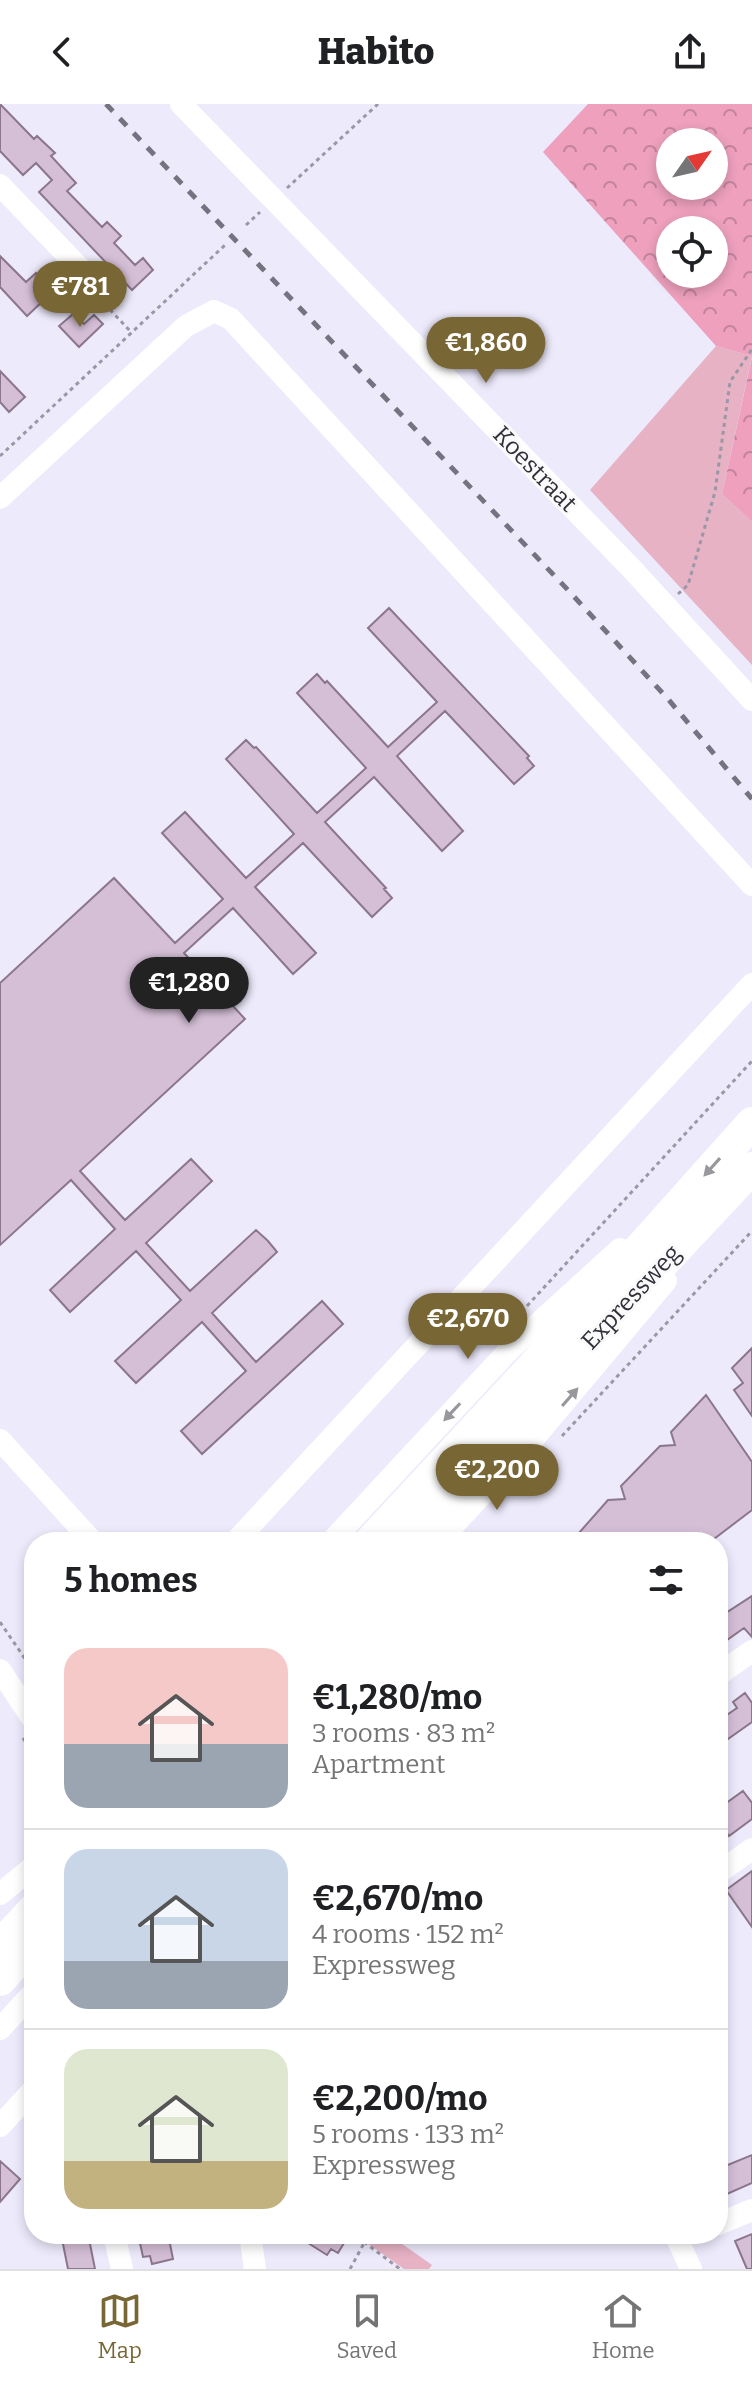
<!DOCTYPE html>
<html lang="en">
<head>
<meta charset="utf-8">
<style>
	:root { --surface:#fff; --page:#f6f6f6; --text:#202124; --muted:#757577; --line:#e0e0e0; --accent:#786634 }
	body { margin:0; font-family:Bitter,serif; background:var(--page); color:var(--text); height:100vh; display:flex; flex-direction:column; font-size:30px; white-space:nowrap }
	* { box-sizing:border-box; margin:0 }
	p { font-size:26px; color:var(--muted) }
	.icon { flex:none; width:44px; height:44px; fill:none; stroke:currentColor; stroke-width:2; stroke-linecap:round; stroke-linejoin:round }
	.map { position:relative; flex:1; overflow:hidden }
	.sheet { position:absolute; left:24px; top:1428px; width:704px; height:712px; display:flex; flex-direction:column; background:var(--surface); border-radius:32px; box-shadow:0 4px 12px #0003 }
	.sheet>* { flex:none }
	.needle { width:52px; rotate:56deg }
	.controls { position:absolute; left:656px; top:24px; display:grid; gap:16px }
	.controls a { display:grid; place-items:center; width:72px; height:72px; border-radius:50%; background:var(--surface); box-shadow:0 4px 12px #0003; font-size:40px }
	.price { position:absolute; translate:-50% -68px; padding:0 18px; border-radius:28px; background:var(--accent); color:#fff; font-size:26px; line-height:52px; filter:drop-shadow(0 2px 4px #0008) }
	.price::after { content:''; position:absolute; left:50%; top:48px; width:24px; height:18px; margin-left:-12px; background:inherit; clip-path:polygon(0 0,100% 0,50% 100%) }
	.price.selected { background:#222; color:#fff }
	ul { padding:0; list-style:none }
	li { display:flex; align-items:center; gap:24px; height:200px; padding:0 40px }
	li+li { border-top:2px solid var(--line) }
	li span { display:grid; place-items:center; flex:none; width:224px; height:160px; border-radius:24px; color:#555 }
	li>.icon { margin-inline-start:auto }
	span .icon { width:96px; height:96px; fill:#fffc; stroke-width:1 }
	li b { font-size:34px }
	h2 { display:flex; justify-content:space-between; align-items:center; height:96px; padding:0 40px; font-size:34px }
	header { display:flex; justify-content:space-between; align-items:center; height:104px; padding:0 40px; background:var(--surface); font-size:36px; font-weight:800 }
	.tabs { display:flex; justify-content:space-around; align-items:center; height:112px; border-top:2px solid var(--line); background:var(--surface); font-size:22px; color:var(--muted) }
	.tabs a { display:grid; justify-items:center; gap:4px }
	.tabs .selected { color:var(--accent) }
	.map>svg:first-child { display:block }
	.green { fill:#e6b2c4 }
	.forest { fill:url(#forest-crowns); fill-rule:evenodd }
	.building { fill:#d5bfd7; stroke:#8b768c; stroke-width:2 }
	.lines { fill:none; stroke-linecap:round; stroke-linejoin:round }
	.path { stroke:#9a97a6; stroke-width:3; stroke-dasharray:4 4; stroke-linecap:butt }
	.minor { stroke:#fff; stroke-width:22 }
	.highway { stroke:#fff; stroke-width:32 }
	.rail { stroke:#767381; stroke-width:5; stroke-dasharray:10 10; stroke-linecap:butt }
	.oneway { fill:#98979c }
	.labels { text-anchor:middle; dominant-baseline:central; stroke-width:6; stroke-linejoin:round; paint-order:stroke }
	.street-label { font-size:24px; fill:#312f3a; stroke:#fafafa }
</style>
</head>
<body>
<header><svg class="icon" aria-label="back" viewBox="0 0 24 24"><path d="M15 5l-7 7 7 7"/></svg>Habito<svg class="icon" aria-label="share" viewBox="0 0 24 24"><path d="M12 15V3M7 8l5-5 5 5M5 13v7h14v-7"/></svg></header>
<div class="map">
<svg width="752" height="2165" viewBox="0 0 752 2165">
	<defs>
		<pattern id="forest-crowns" width="20" height="18" patternUnits="userSpaceOnUse" patternTransform="scale(2)"><rect width="20" height="18" fill="#eea0bd"/><path d="M2 6a3 3 0 1 1 6 0M12 15a3 3 0 1 1 6 0" fill="none" stroke="#c1839b"/></pattern>
	</defs>
	<rect width="100%" height="100%" fill="#edeafc"/>
	<!-- green -->
	<path class="green" d="M 716,242 L 752,252 L 722,390 L 752,418 L 752,561 L 590,386 Z
		M 375,2130 L 388,2130 L 432,2161 L 429,2165 L 404,2165 L 367,2139 Z"/>
	<!-- forest -->
	<path class="forest" d="M 588,0 L 752,0 L 752,252 L 716,242 L 543,48 ZM 670,38 L 714,38 L 714,82 L 670,82 ZM 670,126 L 714,126 L 714,170 L 670,170 Z
		M 752,253 L 752,418 L 722,390 Z"/>
	<!-- building -->
	<path class="building" d="M 0,0 L 34,35 L 37,32 L 55,49 L 51,52 L 76,79 L 67,87 L 102,123 L 107,118 L 121,132 L 114,139 L 135,161 L 143,154 L 153,166 L 132,186 L 39,88 L 52,76 L 36,59 L 23,71 L 0,47 Z
		M 0,152 L 26,178 L 36,169 L 46,180 L 36,189 L 43,197 L 27,212 L 0,183 Z
		M 73,210 L 84,220 L 94,211 L 103,220 L 79,243 L 59,222 Z
		M 0,267 L 25,293 L 9,308 L 0,298 Z
		M 389,504 L 529,652 L 527,654 L 534,662 L 514,680 L 445,607 L 397,652 L 463,727 L 442,747 L 374,673 L 325,718 L 386,784 L 384,785 L 392,794 L 372,813 L 303,739 L 255,783 L 316,849 L 293,870 L 233,804 L 184,849 L 245,915 L 80,1067 L 125,1116 L 191,1055 L 212,1077 L 146,1139 L 190,1187 L 256,1126 L 268,1137 L 277,1148 L 212,1209 L 256,1258 L 322,1197 L 343,1220 L 202,1350 L 181,1327 L 246,1267 L 202,1218 L 136,1279 L 115,1257 L 181,1196 L 136,1147 L 70,1208 L 50,1186 L 115,1125 L 71,1076 L 0,1141 L 0,879 L 114,774 L 175,839 L 223,795 L 162,729 L 185,708 L 246,774 L 294,730 L 226,655 L 246,636 L 254,644 L 256,643 L 317,709 L 366,664 L 297,589 L 317,570 L 325,579 L 327,577 L 388,643 L 437,598 L 368,524 Z
		M 752,1244 L 752,1312 L 734,1286 L 743,1279 L 732,1264 Z
		M 706,1291 L 752,1358 L 752,1406 L 710,1438 L 571,1438 L 608,1396 L 625,1395 L 621,1382 L 660,1342 L 675,1341 L 671,1328 Z
		M 752,1492 L 752,1533 L 744,1524 L 727,1536 L 718,1523 L 718,1514 Z
		M 745,1589 L 752,1599 L 752,1618 L 718,1642 L 718,1617 L 737,1604 L 733,1598 Z
		M 743,1687 L 752,1699 L 752,1715 L 729,1732 L 718,1716 L 718,1705 Z
		M 752,1767 L 752,1823 L 726,1786 Z
		M 752,2051 L 752,2079 L 718,2094 L 718,2065 Z
		M 0,2057 L 20,2075 L 0,2098 Z
		M 61,2130 L 88,2130 L 95,2165 L 68,2165 Z
		M 138,2130 L 168,2130 L 173,2155 L 152,2160 L 150,2152 L 143,2153 Z
		M 294,2130 L 340,2130 L 347,2134 L 338,2149 L 331,2145 L 327,2151 Z
		M 752,2130 L 752,2165 L 747,2165 L 735,2137 Z"/>
	<g class="lines">
		<!-- path -->
		<path class="path" d="M 287,84 L 378,0
			M 246,121 L 260,108
			M 99,194 L 132,229
			M 0,352 L 225,141
			M 678,490 L 688,481 L 715,388 L 730,278 L 752,245
			M 527,1202 L 752,957
			M 562,1332 L 752,1127
			M 0,1518 L 34,1568
			M 23,1634 L 34,1651
			M 27,1744 L 34,1736
			M 364,2138 L 400,2165
			M 350,2165 L 369,2130"/>
		<!-- minor -->
		<path class="minor" d="M 181,0 L 631,464 L 752,596
			M 0,81 L 92,177
			M 0,394 L 186,222 L 214,207 L 231,215 L 752,781
			M 0,1336 L 93,1438
			M 235,1438 L 752,880
			M 331,1438 L 510,1245 L 620,1145
			M 438,1438 L 531,1338 L 666,1177
			M 0,1566 L 34,1617
			M 718,1571 L 752,1547
			M 718,1769 L 752,1745
			M 0,1790 L 34,1762
			M 0,1925 L 34,1888
			M 0,2022 L 34,1985
			M 718,2120 L 752,2106
			M 114,2130 L 122,2165
			M 250,2130 L 255,2165
			M 675,2130 L 691,2165"/>
		<!-- highway -->
		<path class="highway" d="M 370,1438 L 575,1217 L 752,1019
			M 402,1438 L 752,1064
			M 0,1842 L 34,1805
			M 0,1876 L 34,1839"/>
		<!-- rail -->
		<path class="rail" d="M 106,0 L 568,486 L 668,595 L 752,695"/>
	</g>
	<!-- one-way arrows -->
	<defs><path id="oneway-solid" d="M-6-.8H1V-3.2L6.5 0L1 3.2V.8H-6Z" transform="scale(2)"/></defs>
	<g class="oneway">
		<use href="#oneway-solid" transform="translate(712 1063) rotate(132)"/>
		<use href="#oneway-solid" transform="translate(570 1293) rotate(-49)"/>
		<use href="#oneway-solid" transform="translate(452 1308) rotate(133)"/>
	</g>
	<g class="labels">
		<!-- street labels -->
		<g class="street-label">
			<text transform="translate(535 365) rotate(46)">Koestraat</text>
			<text transform="translate(631 1193) rotate(-47)">Expressweg</text>
		</g>
	</g>
</svg>
<div class="controls">
<a><svg class="needle" viewBox="-14 -14 28 28"><path d="M0-13l5 13h-10z" fill="#e53935"/><path d="M0 13l5-13h-10z" fill="#757577"/></svg></a>
<a><svg class="icon" aria-label="locate" viewBox="0 0 24 24"><circle cx="12" cy="12" r="6"/><path d="M12 2v4M12 18v4M2 12h4M18 12h4"/></svg></a>
</div>
<b class="price" style="left:80px;top:225px">€781</b>
<b class="price" style="left:486px;top:281px">€1,860</b>
<b class="price selected" style="left:189px;top:921px">€1,280</b>
<b class="price" style="left:468px;top:1257px">€2,670</b>
<b class="price" style="left:497px;top:1408px">€2,200</b>
<section class="sheet">
<h2>5 homes<svg class="icon" aria-label="filters" viewBox="0 0 24 24"><path d="M4 7h16M4 17h16"/><circle cx="9" cy="7" r="2"/><circle cx="15" cy="17" r="2"/></svg></h2>
<ul>
<li><span style="background:linear-gradient(#f6c9c9 60%,#9aa5b1 0)"><svg class="icon" aria-label="home" viewBox="0 0 24 24"><path d="M3 11l9-7 9 7M6 9v11h12V9"/></svg></span><div><b>€1,280/mo</b><p>3 rooms · 83 m²</p><p>Apartment</p></div></li>
<li><span style="background:linear-gradient(#c9d6e8 70%,#9aa5b1 0)"><svg class="icon" aria-label="home" viewBox="0 0 24 24"><path d="M3 11l9-7 9 7M6 9v11h12V9"/></svg></span><div><b>€2,670/mo</b><p>4 rooms · 152 m²</p><p>Expressweg</p></div></li>
<li><span style="background:linear-gradient(#dfe7d0 70%,#c2b280 0)"><svg class="icon" aria-label="home" viewBox="0 0 24 24"><path d="M3 11l9-7 9 7M6 9v11h12V9"/></svg></span><div><b>€2,200/mo</b><p>5 rooms · 133 m²</p><p>Expressweg</p></div></li>
</ul>
</section>
</div>
<nav class="tabs">
<a class="selected"><svg class="icon" aria-label="map" viewBox="0 0 24 24"><path d="M3 6l6-2 6 2 6-2v14l-6 2-6-2-6 2zM9 4v14M15 6v14"/></svg>Map</a>
<a><svg class="icon" aria-label="saved" viewBox="0 0 24 24"><path d="M7 4h10v16l-5-4-5 4z"/></svg>Saved</a>
<a><svg class="icon" aria-label="home" viewBox="0 0 24 24"><path d="M3 11l9-7 9 7M6 9v11h12V9"/></svg>Home</a>
</nav>
</body>
</html>
